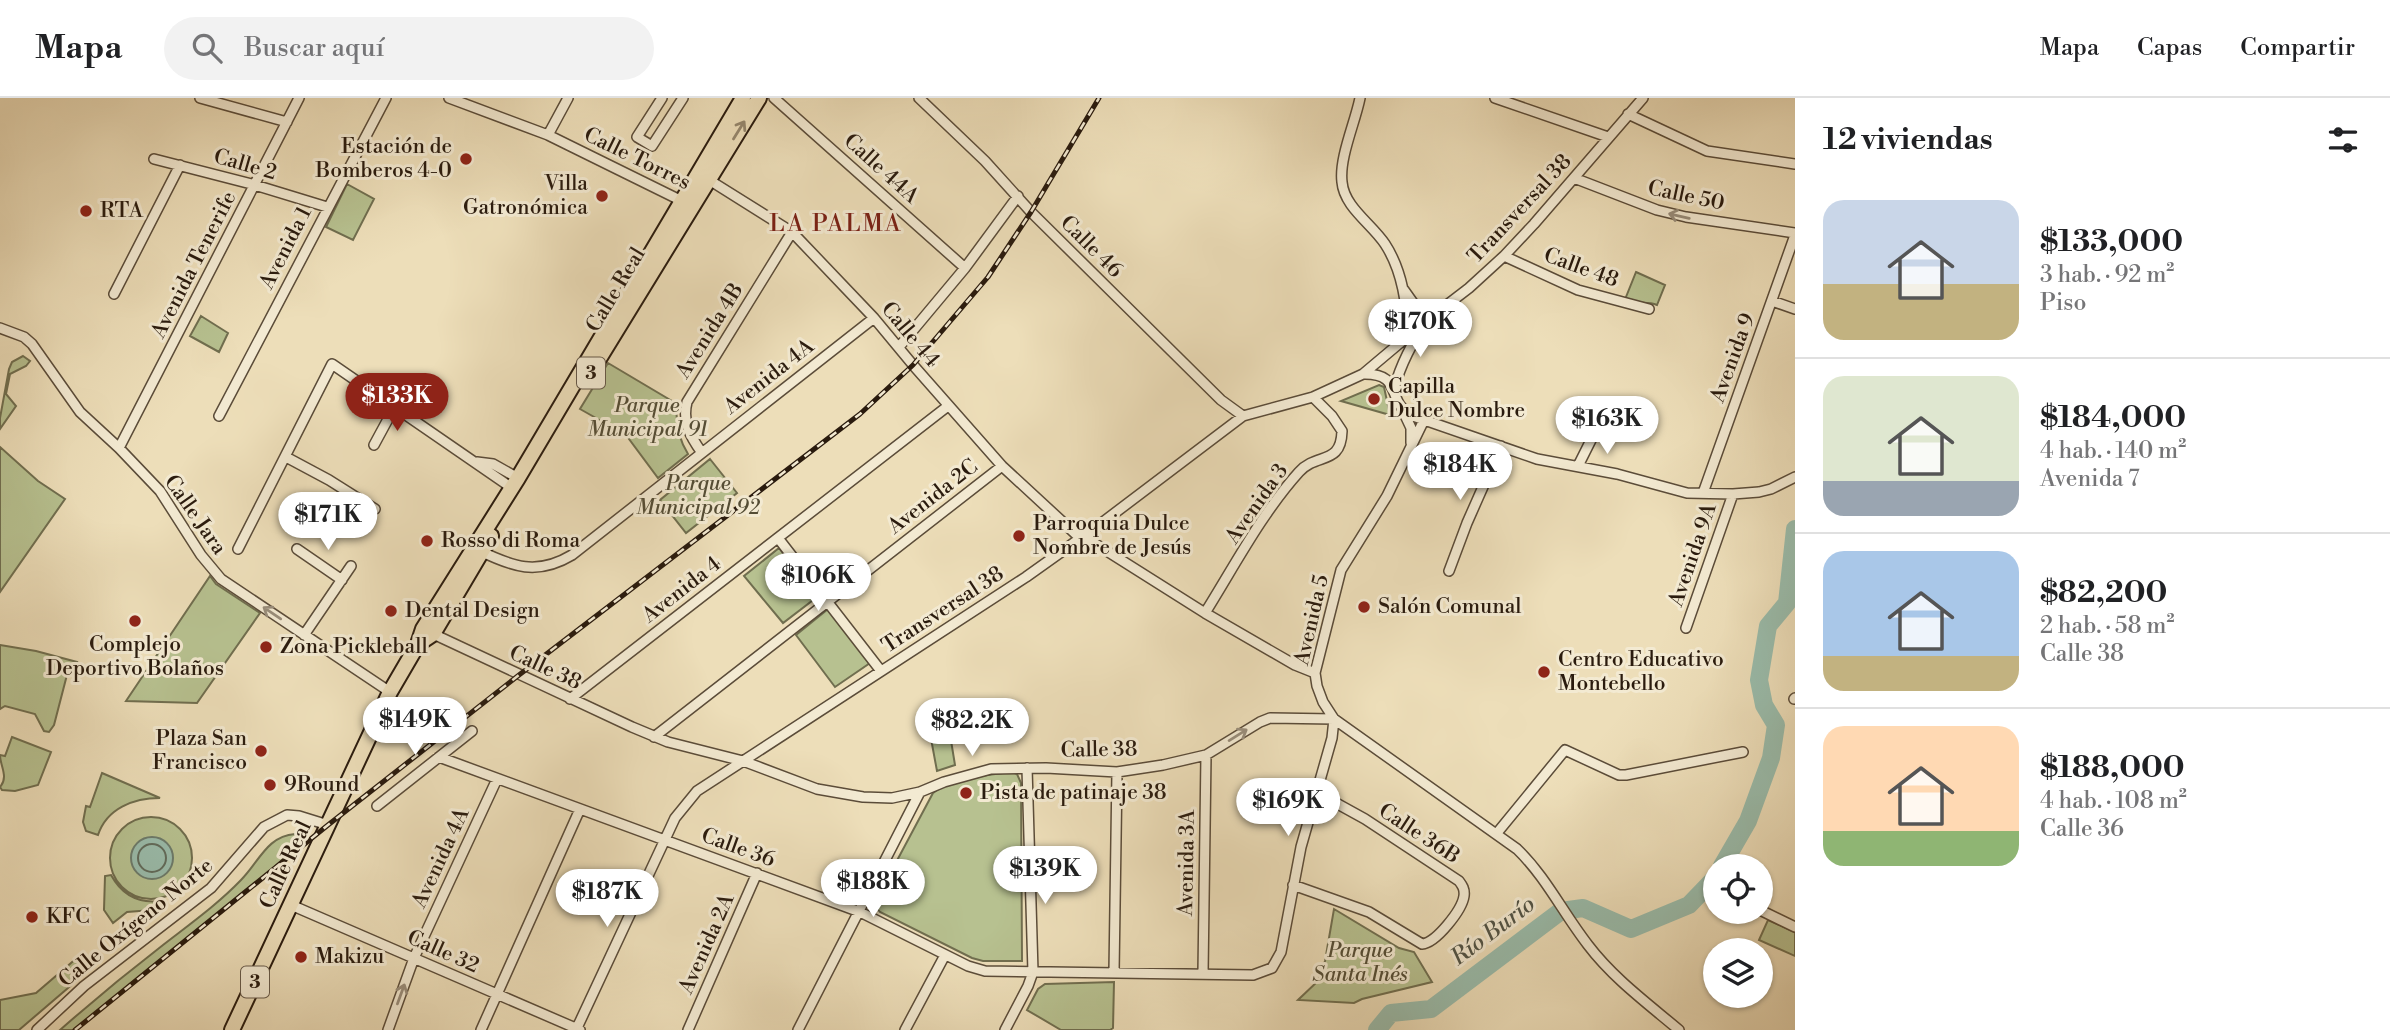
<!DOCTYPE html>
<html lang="es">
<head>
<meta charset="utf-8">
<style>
	:root { --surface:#fff; --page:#f2f2f2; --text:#202124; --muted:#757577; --line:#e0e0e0; --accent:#8f2418 }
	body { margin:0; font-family:"Libre Bodoni",serif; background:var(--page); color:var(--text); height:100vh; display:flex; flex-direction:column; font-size:26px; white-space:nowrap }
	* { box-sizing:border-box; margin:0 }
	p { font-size:23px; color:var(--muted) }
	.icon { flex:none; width:38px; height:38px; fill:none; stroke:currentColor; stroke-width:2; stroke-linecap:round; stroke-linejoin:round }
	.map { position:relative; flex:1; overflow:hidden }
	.sheet { display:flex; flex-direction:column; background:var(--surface); width:595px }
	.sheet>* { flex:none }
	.buttons { position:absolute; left:1703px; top:756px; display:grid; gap:14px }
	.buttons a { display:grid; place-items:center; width:70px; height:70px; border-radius:50%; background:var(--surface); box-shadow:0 2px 5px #0004; font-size:35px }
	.price { position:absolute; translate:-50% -60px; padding:0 16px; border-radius:24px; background:#fff; color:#222; font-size:23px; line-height:46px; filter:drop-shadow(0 2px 4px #0008) }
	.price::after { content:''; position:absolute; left:50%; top:42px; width:21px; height:16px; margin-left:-10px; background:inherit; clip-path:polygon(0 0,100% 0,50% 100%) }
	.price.current { background:var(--accent); color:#fff }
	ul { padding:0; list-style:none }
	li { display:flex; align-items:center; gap:21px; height:175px; padding:0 28px }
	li+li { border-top:2px solid var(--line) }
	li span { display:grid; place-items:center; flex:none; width:196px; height:140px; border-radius:21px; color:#555 }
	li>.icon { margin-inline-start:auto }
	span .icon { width:84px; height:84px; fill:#fffc; stroke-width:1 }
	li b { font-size:30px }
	h2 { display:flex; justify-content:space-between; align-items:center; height:84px; padding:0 28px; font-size:30px }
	header { display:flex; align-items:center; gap:42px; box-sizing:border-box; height:98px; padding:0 35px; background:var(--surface); border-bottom:2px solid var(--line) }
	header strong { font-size:33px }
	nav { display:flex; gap:38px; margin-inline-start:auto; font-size:24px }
	.search { width:490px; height:63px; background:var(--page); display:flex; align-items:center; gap:18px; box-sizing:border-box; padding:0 24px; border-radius:38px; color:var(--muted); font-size:26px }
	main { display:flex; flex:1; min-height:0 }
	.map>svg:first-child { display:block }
	.green { fill:#b7c190; stroke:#706e4f; stroke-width:2 }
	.water { fill:#9abcab; stroke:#6d7c6c; stroke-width:2 }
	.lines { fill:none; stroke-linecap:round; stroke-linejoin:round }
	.shore { stroke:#626c5c; stroke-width:2 }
	.river { stroke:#9abcab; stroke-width:18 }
	.minor-casing { stroke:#5b4c39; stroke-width:12 }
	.primary-casing { stroke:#2a1b0e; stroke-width:18 }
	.minor { stroke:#f3ead2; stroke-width:9 }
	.primary { stroke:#eddeb9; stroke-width:14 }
	.rail-casing { stroke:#2a1b0e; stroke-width:5 }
	.rail { stroke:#f3ead2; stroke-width:2.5; stroke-dasharray:8; stroke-linecap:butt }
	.oneway { stroke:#95866c }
	.oneway2 { stroke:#998d7a }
	.poi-dot { fill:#8f2418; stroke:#f3ead2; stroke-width:2.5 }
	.labels { text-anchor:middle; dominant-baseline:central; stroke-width:6; stroke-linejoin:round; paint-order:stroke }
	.shield { fill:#f3ead2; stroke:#665949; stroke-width:2 }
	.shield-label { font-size:19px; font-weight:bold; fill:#2a1b0e }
	.poi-label { font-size:21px; fill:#2a1b0e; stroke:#f3ead2; text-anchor:start }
	.street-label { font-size:21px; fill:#2a1b0e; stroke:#f3ead2 }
	.park-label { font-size:21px; font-style:italic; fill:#544d35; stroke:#f3ead2 }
	.neighbourhood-label { font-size:23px; letter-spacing:2px; fill:#7a1f14; stroke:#f3ead2 }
	.water-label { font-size:23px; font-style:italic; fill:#515345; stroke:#f3ead2 }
</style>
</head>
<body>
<header>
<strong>Mapa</strong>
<div class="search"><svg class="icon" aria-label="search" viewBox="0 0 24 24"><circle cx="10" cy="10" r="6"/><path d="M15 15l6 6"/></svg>Buscar aquí</div>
<nav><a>Mapa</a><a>Capas</a><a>Compartir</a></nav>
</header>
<main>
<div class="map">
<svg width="1795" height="932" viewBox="0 0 1795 932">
	<rect width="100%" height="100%" fill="#eddeb9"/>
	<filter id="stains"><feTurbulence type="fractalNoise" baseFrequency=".00286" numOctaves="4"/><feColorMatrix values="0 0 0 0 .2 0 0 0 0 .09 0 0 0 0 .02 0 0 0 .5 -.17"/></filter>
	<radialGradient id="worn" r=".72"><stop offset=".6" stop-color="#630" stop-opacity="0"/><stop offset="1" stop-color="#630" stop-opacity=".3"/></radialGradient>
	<!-- green -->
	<path class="green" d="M 347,86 L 374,101 L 353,142 L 326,129 Z
		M 1636,174 L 1665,187 L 1657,207 C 1646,202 1635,207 1624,204 Z
		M 201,218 L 228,235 L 219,254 L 190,238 Z
		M 23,258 L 30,263 L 26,268 L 10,276 L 6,296 L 16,308 L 0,331 L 0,320 L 9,271 L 12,264 Z
		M 608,265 L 677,306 C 675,325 678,340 688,356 L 658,380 L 626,337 L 580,311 Z
		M 1379,287 L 1384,289 L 1390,317 L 1341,303 Z
		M 0,349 L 38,383 L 65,401 L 0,494 Z
		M 710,361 L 737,395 L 686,435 L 660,402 Z
		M 779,450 L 817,499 L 783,525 L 744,478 Z
		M 210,478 L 216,486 L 260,515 L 197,605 L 126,603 Z
		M 828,511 L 870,565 L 835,589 L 796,537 Z
		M 0,547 L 36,553 L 77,564 L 75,569 L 68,573 L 54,627 L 49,634 L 44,633 L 35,616 L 5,608 L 0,611 Z
		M 946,612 L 955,667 L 937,673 L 927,619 Z
		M 12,639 L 51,654 L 38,687 L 15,693 L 2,692 L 0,689 C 9,679 0,668 0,657 L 5,658 Z
		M 1012,674 L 1017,676 L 1021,685 L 1022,863 L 983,863 L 972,860 L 880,814 L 876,809 L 877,800 L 933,695 C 953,679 987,677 1012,674 Z
		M 102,675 L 160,700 C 134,700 107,710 98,737 L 86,733 L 83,724 L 86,708 L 90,709 Z
		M110 760a41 41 0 1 1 82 0a41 41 0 1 1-82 0Z
		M 295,736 L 305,742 L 256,785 L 75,932 L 60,932 C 94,902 128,874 163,847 C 190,826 218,806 241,782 C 259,764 267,738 295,736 Z
		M 111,777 C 123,799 141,807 166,802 L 152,812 L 127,814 L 113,825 L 104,812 L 105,778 Z
		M 1334,811 L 1399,850 L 1414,854 L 1432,884 L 1362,901 L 1354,905 L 1298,902 L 1318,883 L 1325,863 Z
		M 1768,822 L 1795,834 L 1795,858 L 1759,842 Z
		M 78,859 L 82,865 L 82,878 L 19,932 L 0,932 L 0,902 L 36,895 Z
		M 1114,884 L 1113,930 L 1110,932 L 1061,932 L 1027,912 L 1038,891 L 1045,886 Z"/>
	<!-- water -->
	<path class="water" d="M131 760a21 21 0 1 1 42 0a21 21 0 1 1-42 0Z"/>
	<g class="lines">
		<!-- shore -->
		<path class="shore" d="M138 760a14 14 0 1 1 28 0a14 14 0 1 1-28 0Z"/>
		<!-- river -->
		<path class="river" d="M 1722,768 L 1748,723 L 1771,660 L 1776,627 L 1764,607 L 1759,582 L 1768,528 L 1787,505 L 1795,431
			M 1377,932 L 1391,915 L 1431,911 L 1561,813 L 1583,810 L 1631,831 L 1689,807 L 1715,780"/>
		<defs>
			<path id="minor" d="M 200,0 L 287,24
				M 449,0 L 548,37 L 684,104
				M 662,0 L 637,39 L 652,48 L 683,0
				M 774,0 L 965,170
				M 919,0 L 985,63 L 1031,114 L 1221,302 L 1243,318
				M 1360,0 C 1355,25 1339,60 1342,84 C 1344,109 1372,126 1385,146 C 1402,172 1408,208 1407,239
				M 1495,0 L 1608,39
				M 1628,16 L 1707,53 L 1795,66
				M 548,37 L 568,0
				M 154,61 L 255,87 L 327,109
				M 706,80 L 792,134 L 874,220 L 913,267 L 1002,368 L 1080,440
				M 1574,80 L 1657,112 L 1686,119 L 1795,135
				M 1504,158 L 1578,192 L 1649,211
				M 114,196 L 180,67
				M 1772,203 L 1795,211
				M 0,230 L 24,239 L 32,246 L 80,314 L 119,350 L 160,393 L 201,457 L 221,481 L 390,594
				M 899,249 L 965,170 L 1018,98
				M 1363,276 C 1403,275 1386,302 1410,317 L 1537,361 L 1617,376 L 1687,395 L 1733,396 L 1759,394 L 1771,391 L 1795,379
				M 1394,291 C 1401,265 1412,246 1426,223 L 1404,192
				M 1403,313 L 1411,330 L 1411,345
				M 219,318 L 386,0
				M 374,347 L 394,310
				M 119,350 L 299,0
				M 702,355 C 690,338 682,324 687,304 L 792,134
				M 286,359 L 329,382 L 375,411
				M 477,364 L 493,366 L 518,380
				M 1578,368 L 1603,318
				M 1703,395 L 1795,137
				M 1083,438 L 1205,515 L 1295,567 L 1315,575
				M 778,440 L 881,573
				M 238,451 L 332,266 L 512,390
				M 297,451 L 342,482
				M 478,452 C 513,469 537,478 572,457 L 874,220
				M 1449,473 L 1467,425 L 1501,348
				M 1205,515 C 1235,467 1262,415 1299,374 C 1317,354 1341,368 1342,333 L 1332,318 L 1313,299
				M 1686,530 L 1733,396
				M 429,534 L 632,629 L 668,644 L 743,663 L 817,691 L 863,699 L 892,700 L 920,694 L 944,684 L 991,671 L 1046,670 L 1117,674 L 1163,667 L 1206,657 L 1260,624 L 1270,620 L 1334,621 L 1517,751 C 1546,779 1563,815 1588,847 C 1613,880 1647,905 1679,932
				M 304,537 L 351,468
				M 570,601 L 948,308
				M 1794,601 L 1795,600
				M 654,639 L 1002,368
				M 439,659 L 860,814 L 968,868 L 985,873 L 1253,877 L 1272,870 L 1281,854 L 1301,749 L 1332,640 L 1334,621 L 1323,604 L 1317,588 L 1315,575 L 1341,472 L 1387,398 L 1424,322
				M 377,708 L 472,633
				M 1497,735 L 1565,652 L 1619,677 L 1626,677 L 1743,654
				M 1293,787 L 1369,814 L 1422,846 C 1436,845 1462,812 1464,798 C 1465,791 1462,787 1459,783 L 1365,721 L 1316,694
				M 291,807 L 580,932
				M 1760,812 L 1795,829
				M 1114,874 L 1117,674
				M 1203,875 L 1206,657
				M 37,932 L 84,888 L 211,790 L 264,729 L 287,717 L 299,718 L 328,727
				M 388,932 L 414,860 L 497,681
				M 481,932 L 580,711
				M 576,932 L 675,720 L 697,693 L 1026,479 L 1099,427 L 1243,318 L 1313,299 L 1363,276 L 1426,223 L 1469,190 L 1504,158 L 1534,126 L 1643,0
				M 688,932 L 757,775
				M 798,932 L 920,694
				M 905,932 L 945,857
				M 1005,932 L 1028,888 L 1033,874 L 1027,670"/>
			<path id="primary" d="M 589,277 L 759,0
				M 418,546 L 433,536 L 491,438
				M 232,932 L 390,594 L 418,546 L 423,531 L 518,380 L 743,0"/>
		</defs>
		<!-- minor casing -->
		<use href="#minor" class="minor-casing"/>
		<!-- primary casing -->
		<use href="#primary" class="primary-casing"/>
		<!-- minor -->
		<use href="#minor" class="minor"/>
		<!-- primary -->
		<use href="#primary" class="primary"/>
		<defs>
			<path id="rail" d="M 75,932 L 328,727 L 519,577 L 860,316 L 913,267 L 988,179 L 1031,114 L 1099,0"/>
		</defs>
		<!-- rail casing -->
		<use href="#rail" class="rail-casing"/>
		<!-- rail -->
		<use href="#rail" class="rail"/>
	</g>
	<!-- one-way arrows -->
	<defs><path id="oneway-shaft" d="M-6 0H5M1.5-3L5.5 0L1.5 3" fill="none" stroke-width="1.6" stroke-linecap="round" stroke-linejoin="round" transform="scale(1.75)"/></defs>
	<use class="oneway" href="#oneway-shaft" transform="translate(739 32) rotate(-58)"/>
	<g class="oneway2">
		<use href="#oneway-shaft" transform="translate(1679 118) rotate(-167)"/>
		<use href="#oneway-shaft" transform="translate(272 515) rotate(-146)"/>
		<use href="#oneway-shaft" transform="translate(1238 637) rotate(-32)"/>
		<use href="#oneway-shaft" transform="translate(401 896) rotate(-70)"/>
	</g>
	<!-- markers -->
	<g class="poi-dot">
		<circle cx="466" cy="61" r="7"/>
		<circle cx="602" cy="98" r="7"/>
		<circle cx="86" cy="113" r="7"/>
		<circle cx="1374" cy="301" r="7"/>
		<circle cx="1019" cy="438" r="7"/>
		<circle cx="427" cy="443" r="7"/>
		<circle cx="1364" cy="509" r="7"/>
		<circle cx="391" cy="513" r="7"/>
		<circle cx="135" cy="523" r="7"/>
		<circle cx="266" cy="549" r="7"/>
		<circle cx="1544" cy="574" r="7"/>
		<circle cx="261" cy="653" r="7"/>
		<circle cx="270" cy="687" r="7"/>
		<circle cx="966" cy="695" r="7"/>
		<circle cx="32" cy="819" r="7"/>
		<circle cx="301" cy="859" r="7"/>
	</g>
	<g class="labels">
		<!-- shield labels -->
		<g class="shield">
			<rect x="577" y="259.5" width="28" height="31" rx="5"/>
			<rect x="241" y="868.5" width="28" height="31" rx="5"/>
		</g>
		<g class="shield-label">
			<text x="591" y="275">3</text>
			<text x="255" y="884">3</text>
		</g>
		<!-- poi labels -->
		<g class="poi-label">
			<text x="452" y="49" text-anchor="end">Estación de<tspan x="452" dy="24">Bomberos 4-0</tspan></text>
			<text x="588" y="86" text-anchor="end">Villa<tspan x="588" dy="24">Gatronómica</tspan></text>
			<text x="100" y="113">RTA</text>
			<text x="1388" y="289">Capilla<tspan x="1388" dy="24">Dulce Nombre</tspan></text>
			<text x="1033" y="426">Parroquia Dulce<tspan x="1033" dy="24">Nombre de Jesús</tspan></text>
			<text x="441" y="443">Rosso di Roma</text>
			<text x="1378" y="509">Salón Comunal</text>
			<text x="405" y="513">Dental Design</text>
			<text x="135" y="547" text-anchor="middle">Complejo<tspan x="135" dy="24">Deportivo Bolaños</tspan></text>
			<text x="280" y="549">Zona Pickleball</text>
			<text x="1558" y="562">Centro Educativo<tspan x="1558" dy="24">Montebello</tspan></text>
			<text x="247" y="641" text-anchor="end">Plaza San<tspan x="247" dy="24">Francisco</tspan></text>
			<text x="284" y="687">9Round</text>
			<text x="980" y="695">Pista de patinaje 38</text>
			<text x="46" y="819">KFC</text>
			<text x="315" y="859">Makizu</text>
		</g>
		<!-- street labels -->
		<g class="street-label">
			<text transform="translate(637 61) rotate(26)">Calle Torres</text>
			<text transform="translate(245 67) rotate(16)">Calle 2</text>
			<text transform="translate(881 71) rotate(42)">Calle 44A</text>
			<text transform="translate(1686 98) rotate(12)">Calle 50</text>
			<text transform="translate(1520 111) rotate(-47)">Transversal 38</text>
			<text transform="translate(1091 149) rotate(45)">Calle 46</text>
			<text transform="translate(286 150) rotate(-63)">Avenida 1</text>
			<text transform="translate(194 167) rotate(-63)">Avenida Tenerife</text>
			<text transform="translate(1581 170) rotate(20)">Calle 48</text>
			<text transform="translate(616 192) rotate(-59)">Calle Real</text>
			<text transform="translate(710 233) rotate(-58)">Avenida 4B</text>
			<text transform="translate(910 237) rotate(50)">Calle 44</text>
			<text transform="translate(1733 260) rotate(-70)">Avenida 9</text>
			<text transform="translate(769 279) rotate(-38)">Avenida 4A</text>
			<text transform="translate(933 399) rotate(-38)">Avenida 2C</text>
			<text transform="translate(1257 406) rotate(-55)">Avenida 3</text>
			<text transform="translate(195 417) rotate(55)">Calle Jara</text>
			<text transform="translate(1693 457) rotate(-71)">Avenida 9A</text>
			<text transform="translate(682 492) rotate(-38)">Avenida 4</text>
			<text transform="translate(943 512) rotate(-33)">Transversal 38</text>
			<text transform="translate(1312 522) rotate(-77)">Avenida 5</text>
			<text transform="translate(545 570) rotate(25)">Calle 38</text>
			<text transform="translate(1099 652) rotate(-1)">Calle 38</text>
			<text transform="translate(1419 736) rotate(33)">Calle 36B</text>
			<text transform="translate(738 750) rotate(20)">Calle 36</text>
			<text transform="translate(441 760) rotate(-65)">Avenida 4A</text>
			<text transform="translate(1187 765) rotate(-89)">Avenida 3A</text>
			<text transform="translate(286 767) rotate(-65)">Calle Real</text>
			<text transform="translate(136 825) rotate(-39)">Calle Oxígeno Norte</text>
			<text transform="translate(707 846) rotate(-66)">Avenida 2A</text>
			<text transform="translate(443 854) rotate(24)">Calle 32</text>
		</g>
		<!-- park labels -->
		<g class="park-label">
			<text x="647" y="308">Parque<tspan x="647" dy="24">Municipal 91</tspan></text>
			<text x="698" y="386">Parque<tspan x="698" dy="24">Municipal 92</tspan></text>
			<text x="1360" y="853">Parque<tspan x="1360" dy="24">Santa Inés</tspan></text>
		</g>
		<!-- neighbourhood labels -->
		<g class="neighbourhood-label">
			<text x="836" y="126">LA PALMA</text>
		</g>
		<!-- water labels -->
		<g class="water-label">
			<text transform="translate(1493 833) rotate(-37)">Río Burío</text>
		</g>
	</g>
	<rect width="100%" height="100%" filter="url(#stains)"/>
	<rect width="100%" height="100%" fill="url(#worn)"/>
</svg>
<div class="buttons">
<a><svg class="icon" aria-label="locate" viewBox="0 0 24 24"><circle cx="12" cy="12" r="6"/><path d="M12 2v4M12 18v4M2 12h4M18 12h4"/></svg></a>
<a><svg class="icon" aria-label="layers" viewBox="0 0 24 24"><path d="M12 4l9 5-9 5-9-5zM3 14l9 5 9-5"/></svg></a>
</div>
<b class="price" style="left:1420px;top:261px">$170K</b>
<b class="price current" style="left:397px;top:335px">$133K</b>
<b class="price" style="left:1607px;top:358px">$163K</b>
<b class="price" style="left:1460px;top:404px">$184K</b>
<b class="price" style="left:328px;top:454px">$171K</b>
<b class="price" style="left:818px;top:515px">$106K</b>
<b class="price" style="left:415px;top:659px">$149K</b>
<b class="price" style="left:972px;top:660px">$82.2K</b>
<b class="price" style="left:1288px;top:740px">$169K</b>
<b class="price" style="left:1045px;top:808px">$139K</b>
<b class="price" style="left:873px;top:821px">$188K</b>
<b class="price" style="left:607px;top:831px">$187K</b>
</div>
<section class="sheet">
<h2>12 viviendas<svg class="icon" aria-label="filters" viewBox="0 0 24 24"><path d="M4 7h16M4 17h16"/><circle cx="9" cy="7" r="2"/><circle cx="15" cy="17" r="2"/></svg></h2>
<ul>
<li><span style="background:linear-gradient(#c9d6e8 60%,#c2b280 0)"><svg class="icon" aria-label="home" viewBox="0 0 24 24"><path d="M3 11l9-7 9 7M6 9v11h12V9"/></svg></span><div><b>$133,000</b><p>3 hab. · 92 m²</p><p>Piso</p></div></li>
<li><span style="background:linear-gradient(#dfe7d0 75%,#9aa5b1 0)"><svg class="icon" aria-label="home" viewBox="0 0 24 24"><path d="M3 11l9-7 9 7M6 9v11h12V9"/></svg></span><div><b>$184,000</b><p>4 hab. · 140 m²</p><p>Avenida 7</p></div></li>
<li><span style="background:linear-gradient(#a9c7e8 75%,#c2b280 0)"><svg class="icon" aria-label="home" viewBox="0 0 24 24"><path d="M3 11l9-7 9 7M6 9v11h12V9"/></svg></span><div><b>$82,200</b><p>2 hab. · 58 m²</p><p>Calle 38</p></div></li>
<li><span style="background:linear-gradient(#ffd9b3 75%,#8fb573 0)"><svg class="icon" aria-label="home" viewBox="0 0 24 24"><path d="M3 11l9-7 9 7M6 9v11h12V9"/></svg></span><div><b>$188,000</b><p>4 hab. · 108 m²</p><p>Calle 36</p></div></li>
</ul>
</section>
</main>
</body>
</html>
